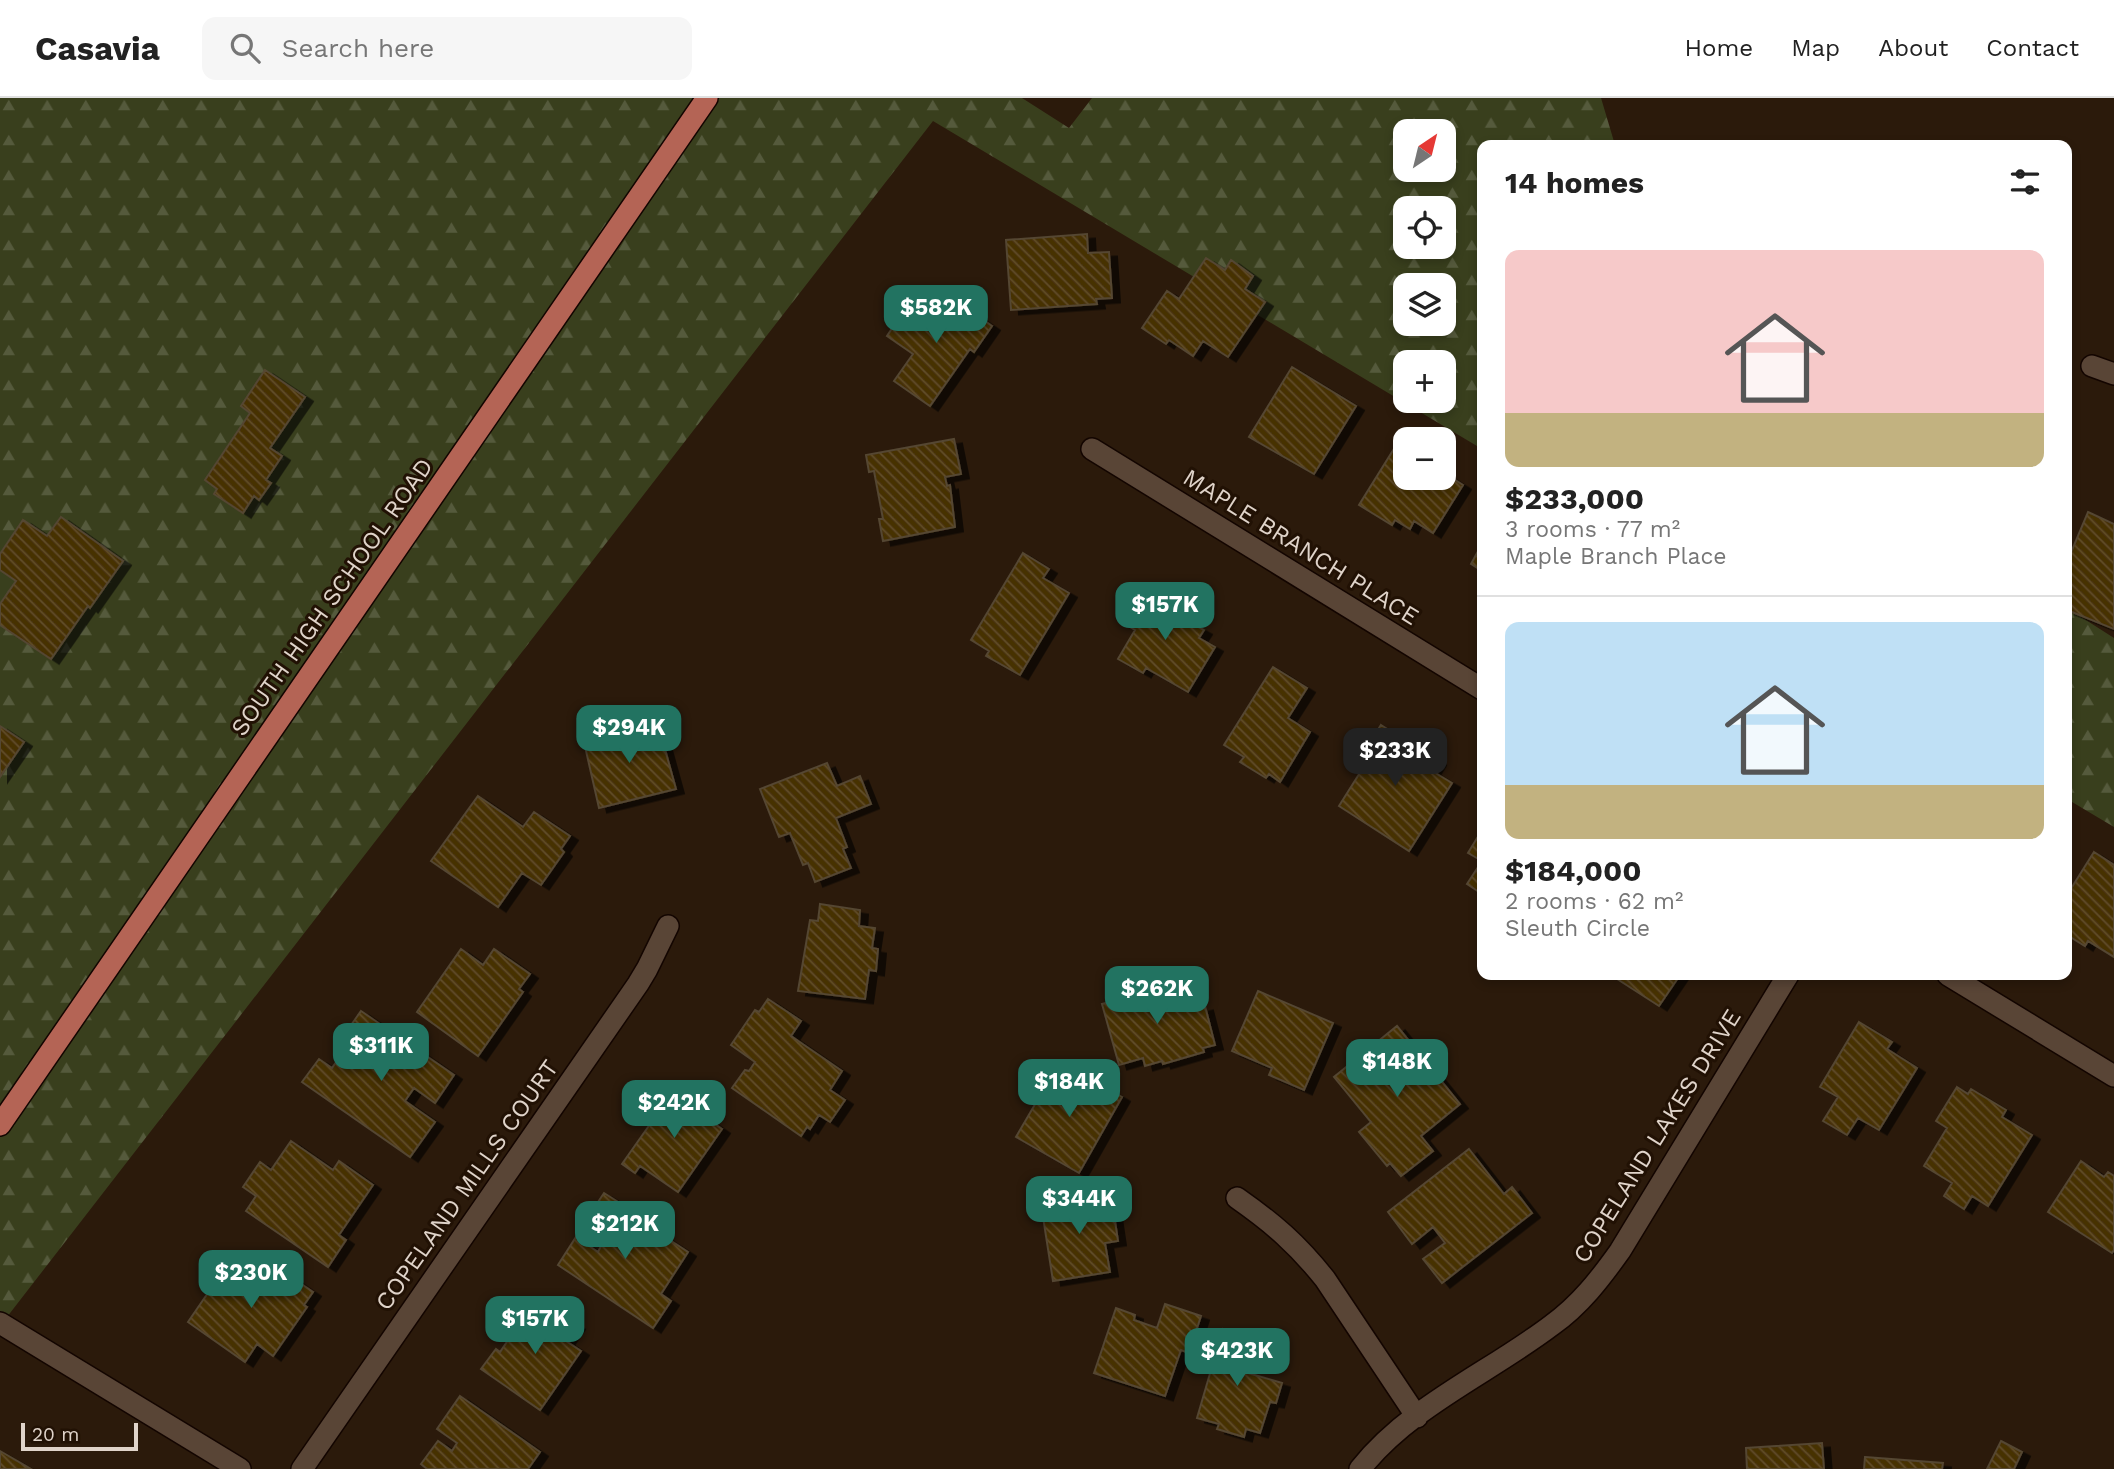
<!DOCTYPE html>
<html lang="en">
<head>
<meta charset="utf-8">
<style>
	:root { --surface:#fff; --page:#f6f6f6; --text:#222; --muted:#767676; --line:#e0e0e0; --accent:#227361 }
	body { margin:0; font-family:"Work Sans",sans-serif; background:var(--page); color:var(--text); height:100vh; display:flex; flex-direction:column; font-size:26px; white-space:nowrap }
	* { box-sizing:border-box; margin:0 }
	p { font-size:23px; color:var(--muted) }
	.icon { flex:none; width:38px; height:38px; fill:none; stroke:currentColor; stroke-width:2; stroke-linecap:round; stroke-linejoin:round }
	.map { position:relative; flex:1; overflow:hidden }
	.sheet { position:absolute; left:1477px; top:42px; width:595px; height:840px; display:flex; flex-direction:column; background:var(--surface); border-radius:14px; box-shadow:0 4px 10px #0003 }
	.sheet>* { flex:none }
	.needle { width:46px; rotate:35deg }
	.tools { position:absolute; left:1393px; top:21px; display:grid; gap:14px }
	.tools a { display:grid; place-items:center; width:63px; height:63px; border-radius:14px; background:var(--surface); box-shadow:0 4px 10px #0003; font-size:35px }
	.scale { position:absolute; left:21px; bottom:18px; width:117px; box-sizing:border-box; padding-left:7px; border:4px solid #e0d4ca; border-top:0; font-size:19px; line-height:24px; white-space:nowrap; color:#e0d4ca; -webkit-text-stroke:5px #211104; paint-order:stroke }
	.price { position:absolute; translate:-50% -60px; padding:0 16px; border-radius:14px; background:var(--accent); color:#fff; font-size:23px; line-height:46px; filter:drop-shadow(0 2px 4px #0008) }
	.price::after { content:''; position:absolute; left:50%; top:42px; width:21px; height:16px; margin-left:-10px; background:inherit; clip-path:polygon(0 0,100% 0,50% 100%) }
	.price.on { background:#222; color:#fff }
	ul { padding:0; list-style:none }
	li { display:grid; align-content:center; gap:14px; height:371px; padding:0 28px }
	li+li { border-top:2px solid var(--line) }
	li span { display:grid; place-items:center; height:217px; border-radius:14px; color:#555 }
	li>.icon { margin-inline-start:auto }
	span .icon { width:126px; height:126px; fill:#fffc; stroke-width:1 }
	li b { font-size:30px }
	h2 { display:flex; justify-content:space-between; align-items:center; height:84px; padding:0 28px; font-size:30px }
	header { display:flex; align-items:center; gap:42px; box-sizing:border-box; height:98px; padding:0 35px; background:var(--surface); border-bottom:2px solid var(--line) }
	header strong { font-size:33px }
	nav { display:flex; gap:38px; margin-inline-start:auto; font-size:24px }
	.search { width:490px; height:63px; background:var(--page); display:flex; align-items:center; gap:18px; box-sizing:border-box; padding:0 24px; border-radius:14px; color:var(--muted); font-size:26px }
	.map>svg:first-child { display:block }
	.forest { fill:url(#forest-firs); fill-rule:evenodd }
	.building { fill:url(#building-back-hatch); stroke:#544632; stroke-width:2; filter:url(#shadow) }
	.lines { fill:none; stroke-linecap:round; stroke-linejoin:round }
	.minor-casing { stroke:#130500; stroke-width:24 }
	.major-casing { stroke:#130500; stroke-width:24 }
	.minor { stroke:#594536; stroke-width:21 }
	.major { stroke:#b46455; stroke-width:21 }
	.labels { text-anchor:middle; dominant-baseline:central; stroke-width:6; stroke-linejoin:round; paint-order:stroke }
	.street-label { font-size:24px; fill:#e0d4ca; stroke:#211104 }
</style>
</head>
<body>
<header>
<strong>Casavia</strong>
<div class="search"><svg class="icon" aria-label="search" viewBox="0 0 24 24"><circle cx="10" cy="10" r="6"/><path d="M15 15l6 6"/></svg>Search here</div>
<nav><a>Home</a><a>Map</a><a>About</a><a>Contact</a></nav>
</header>
<div class="map">
<svg width="2114" height="1371" viewBox="0 0 2114 1371">
	<defs>
		<pattern id="forest-firs" width="22" height="20" patternUnits="userSpaceOnUse" patternTransform="scale(1.75)"><rect width="22" height="20" fill="#393f1d"/><path d="M5 1l3.5 6h-7zM16 11l3.5 6h-7z" fill="#555a3c"/></pattern>
		<pattern id="building-back-hatch" width="6" height="6" patternUnits="userSpaceOnUse" patternTransform="scale(1.75)"><rect width="6" height="6" fill="#473006"/><path d="M-1 5l2 2M0 0l6 6M5-1l2 2" fill="none" stroke="#614d29"/></pattern>
		<filter id="shadow"><feDropShadow dx="8" dy="4.5" stdDeviation="0" flood-color="#0009"/></filter>
	</defs>
	<rect width="100%" height="100%" fill="#2b1a0b"/>
	<!-- forest -->
	<path class="forest" d="M 0,0 L 1022,0 L 1069,30 L 1092,0 L 1601,0 L 1615,47 L 1482,47 L 1482,351 L 933,23 L 0,1228 ZM 1405,33 L 1444,33 L 1444,72 L 1405,72 ZM 1405,110 L 1444,110 L 1444,149 L 1405,149 ZM 1405,187 L 1444,187 L 1444,226 L 1405,226 ZM 1405,264 L 1444,264 L 1444,303 L 1405,303 Z
		M 2067,510 L 2114,540 L 2114,729 L 2067,701 Z"/>
	<!-- building -->
	<path class="building" d="M 1087,136 L 1088,155 L 1109,154 L 1112,200 L 1096,201 L 1097,206 L 1011,212 L 1006,142 Z
		M 1206,160 L 1225,172 L 1231,162 L 1253,178 L 1245,191 L 1265,204 L 1228,259 L 1203,243 L 1193,258 L 1169,242 L 1166,246 L 1142,230 L 1167,193 L 1179,201 Z
		M 943,194 L 992,228 L 974,254 L 970,251 L 930,308 L 894,283 L 913,256 L 887,238 L 908,206 L 926,218 Z
		M 1292,269 L 1356,308 L 1314,376 L 1249,339 Z
		M 265,272 L 305,299 L 270,350 L 282,358 L 266,382 L 271,385 L 259,402 L 254,398 L 243,415 L 214,396 L 217,391 L 205,382 L 250,315 L 241,308 Z
		M 954,341 L 961,376 L 945,379 L 947,388 L 950,387 L 955,429 L 883,443 L 879,421 L 883,421 L 874,373 L 869,374 L 866,357 Z
		M 1397,346 L 1405,351 L 1405,380 L 1444,380 L 1444,375 L 1463,387 L 1433,435 L 1414,423 L 1410,431 L 1395,422 L 1392,427 L 1359,407 Z
		M 2088,414 L 2114,426 L 2114,531 L 2067,512 L 2067,464 Z
		M 61,419 L 123,463 L 90,510 L 88,508 L 51,561 L 0,527 L 0,506 L 16,483 L 0,472 L 0,456 L 23,422 L 47,438 Z
		M 1482,446 L 1482,473 L 1471,466 Z
		M 1023,455 L 1049,471 L 1043,480 L 1069,495 L 1020,577 L 986,558 L 989,553 L 971,542 Z
		M 1142,492 L 1156,500 L 1158,497 L 1184,513 L 1180,519 L 1204,532 L 1199,540 L 1215,549 L 1188,594 L 1146,570 L 1143,575 L 1118,561 L 1135,532 L 1123,525 Z
		M 1273,569 L 1307,590 L 1288,620 L 1310,634 L 1280,684 L 1269,676 L 1266,680 L 1240,664 L 1244,659 L 1224,647 Z
		M 637,623 L 639,631 L 658,626 L 676,691 L 599,710 L 584,644 L 614,637 L 612,630 Z
		M 1381,627 L 1438,663 L 1432,673 L 1452,685 L 1409,753 L 1339,708 L 1361,673 L 1354,669 Z
		M 0,628 L 24,644 L 0,679 Z
		M 827,665 L 837,688 L 860,678 L 871,706 L 836,720 L 847,749 L 843,751 L 851,770 L 815,784 L 808,765 L 803,767 L 790,735 L 779,739 L 760,691 Z
		M 478,698 L 523,729 L 534,714 L 570,738 L 561,751 L 564,754 L 541,787 L 522,775 L 498,809 L 431,763 Z
		M 1482,732 L 1482,796 L 1467,786 L 1482,763 L 1468,755 Z
		M 2094,754 L 2114,767 L 2114,859 L 2088,843 L 2085,848 L 2067,837 L 2067,797 Z
		M 820,806 L 860,812 L 859,828 L 875,830 L 872,850 L 878,851 L 876,873 L 869,872 L 865,901 L 798,893 L 810,822 L 818,823 Z
		M 461,851 L 483,867 L 494,851 L 530,876 L 519,891 L 523,894 L 478,958 L 417,914 Z
		M 1611,877 L 1680,877 L 1659,908 Z
		M 1176,880 L 1185,913 L 1205,908 L 1215,947 L 1203,950 L 1204,954 L 1163,966 L 1162,963 L 1145,968 L 1143,960 L 1119,967 L 1102,906 L 1147,894 L 1145,889 Z
		M 1258,893 L 1333,925 L 1304,992 L 1269,977 L 1272,970 L 1232,953 Z
		M 768,901 L 801,923 L 791,938 L 842,973 L 830,992 L 845,1002 L 830,1024 L 819,1017 L 810,1031 L 807,1029 L 801,1038 L 732,990 L 745,972 L 749,973 L 755,964 L 731,947 L 755,912 L 759,914 Z
		M 361,913 L 454,977 L 435,1005 L 414,990 L 405,1003 L 435,1024 L 410,1059 L 302,984 L 319,961 L 332,970 L 349,945 L 342,940 Z
		M 1859,924 L 1892,944 L 1887,951 L 1917,970 L 1879,1032 L 1858,1020 L 1847,1037 L 1823,1023 L 1838,999 L 1820,989 Z
		M 1397,928 L 1460,1006 L 1421,1038 L 1433,1053 L 1401,1078 L 1390,1065 L 1387,1068 L 1359,1034 L 1371,1024 L 1334,979 Z
		M 1055,972 L 1082,988 L 1088,979 L 1122,999 L 1079,1075 L 1016,1039 Z
		M 674,986 L 710,1012 L 705,1019 L 722,1031 L 678,1094 L 640,1068 L 635,1075 L 622,1066 L 653,1022 L 650,1020 Z
		M 1957,989 L 1968,996 L 1971,991 L 2006,1012 L 2002,1019 L 2032,1037 L 1988,1108 L 1972,1098 L 1964,1111 L 1944,1098 L 1952,1085 L 1924,1068 L 1947,1030 L 1936,1023 Z
		M 291,1043 L 333,1072 L 339,1063 L 373,1087 L 339,1137 L 346,1142 L 328,1169 L 246,1113 L 256,1098 L 243,1089 L 260,1064 L 271,1072 Z
		M 1469,1051 L 1504,1096 L 1512,1089 L 1532,1115 L 1442,1185 L 1423,1161 L 1445,1145 L 1433,1129 L 1412,1146 L 1388,1114 Z
		M 2081,1063 L 2104,1079 L 2108,1074 L 2114,1078 L 2114,1152 L 2112,1155 L 2048,1114 Z
		M 604,1095 L 629,1111 L 627,1114 L 688,1154 L 661,1196 L 671,1203 L 653,1230 L 558,1167 L 576,1139 L 598,1154 L 602,1146 L 580,1131 Z
		M 1111,1096 L 1118,1143 L 1105,1145 L 1110,1174 L 1053,1183 L 1041,1106 Z
		M 232,1160 L 267,1184 L 278,1170 L 313,1194 L 304,1207 L 307,1209 L 273,1258 L 257,1246 L 245,1264 L 188,1224 Z
		M 543,1204 L 577,1227 L 566,1243 L 581,1253 L 540,1312 L 481,1271 L 496,1251 L 500,1254 L 526,1216 L 532,1220 Z
		M 1165,1206 L 1201,1218 L 1189,1255 L 1181,1252 L 1165,1298 L 1094,1275 L 1116,1210 L 1135,1217 L 1134,1222 L 1157,1230 Z
		M 1223,1231 L 1258,1242 L 1248,1275 L 1282,1285 L 1276,1305 L 1270,1304 L 1260,1335 L 1246,1331 L 1244,1339 L 1217,1331 L 1219,1326 L 1197,1320 Z
		M 460,1298 L 540,1354 L 528,1371 L 427,1371 L 421,1366 L 438,1343 L 452,1353 L 457,1345 L 437,1331 Z
		M 2001,1343 L 2022,1354 L 2014,1371 L 1987,1371 Z
		M 1822,1345 L 1824,1371 L 1747,1371 L 1746,1350 Z
		M 0,1353 L 31,1371 L 0,1371 Z
		M 1865,1359 L 1943,1365 L 1942,1371 L 1864,1371 Z"/>
	<g class="lines">
		<defs>
			<path id="minor" d="M 2092,268 L 2114,276
				M 1092,351 L 1482,591
				M 1948,877 L 2114,978
				M 1237,1100 C 1274,1126 1297,1146 1325,1181 L 1417,1319
				M 0,1225 L 240,1371
				M 302,1371 L 638,886 L 647,871 L 668,828
				M 1360,1371 C 1410,1308 1489,1275 1552,1227 C 1580,1207 1600,1181 1620,1153 L 1788,877"/>
			<path id="major" d="M 0,1027 L 707,0"/>
		</defs>
		<!-- minor casing -->
		<use href="#minor" class="minor-casing"/>
		<!-- major casing -->
		<use href="#major" class="major-casing"/>
		<!-- minor -->
		<use href="#minor" class="minor"/>
		<!-- major -->
		<use href="#major" class="major"/>
	</g>
	<g class="labels">
		<!-- street labels -->
		<g class="street-label">
			<text transform="translate(1301 449) rotate(32)">MAPLE BRANCH PLACE</text>
			<text transform="translate(332 499) rotate(-55)">SOUTH HIGH SCHOOL ROAD</text>
			<text transform="translate(1657 1038) rotate(-58)">COPELAND LAKES DRIVE</text>
			<text transform="translate(467 1087) rotate(-55)">COPELAND MILLS COURT</text>
		</g>
	</g>
</svg>
<div class="tools">
<a><svg class="needle" viewBox="-14 -14 28 28"><path d="M0-13l5 13h-10z" fill="#e53935"/><path d="M0 13l5-13h-10z" fill="#767676"/></svg></a>
<a><svg class="icon" aria-label="locate" viewBox="0 0 24 24"><circle cx="12" cy="12" r="6"/><path d="M12 2v4M12 18v4M2 12h4M18 12h4"/></svg></a>
<a><svg class="icon" aria-label="layers" viewBox="0 0 24 24"><path d="M12 4l9 5-9 5-9-5zM3 14l9 5 9-5"/></svg></a>
<a>+</a>
<a>−</a>
</div>
<div class="scale">20 m</div>
<b class="price" style="left:936px;top:247px">$582K</b>
<b class="price" style="left:1165px;top:544px">$157K</b>
<b class="price" style="left:629px;top:667px">$294K</b>
<b class="price on" style="left:1395px;top:690px">$233K</b>
<b class="price" style="left:1157px;top:928px">$262K</b>
<b class="price" style="left:381px;top:985px">$311K</b>
<b class="price" style="left:1397px;top:1001px">$148K</b>
<b class="price" style="left:1069px;top:1021px">$184K</b>
<b class="price" style="left:674px;top:1042px">$242K</b>
<b class="price" style="left:1079px;top:1138px">$344K</b>
<b class="price" style="left:625px;top:1163px">$212K</b>
<b class="price" style="left:251px;top:1212px">$230K</b>
<b class="price" style="left:535px;top:1258px">$157K</b>
<b class="price" style="left:1237px;top:1290px">$423K</b>
<section class="sheet">
<h2>14 homes<svg class="icon" aria-label="filters" viewBox="0 0 24 24"><path d="M4 7h16M4 17h16"/><circle cx="9" cy="7" r="2"/><circle cx="15" cy="17" r="2"/></svg></h2>
<ul>
<li><span style="background:linear-gradient(#f6c9c9 75%,#c2b280 0)"><svg class="icon" aria-label="home" viewBox="0 0 24 24"><path d="M3 11l9-7 9 7M6 9v11h12V9"/></svg></span><div><b>$233,000</b><p>3 rooms · 77 m²</p><p>Maple Branch Place</p></div></li>
<li><span style="background:linear-gradient(#bfe0f5 75%,#c2b280 0)"><svg class="icon" aria-label="home" viewBox="0 0 24 24"><path d="M3 11l9-7 9 7M6 9v11h12V9"/></svg></span><div><b>$184,000</b><p>2 rooms · 62 m²</p><p>Sleuth Circle</p></div></li>
</ul>
</section>
</div>
</body>
</html>
